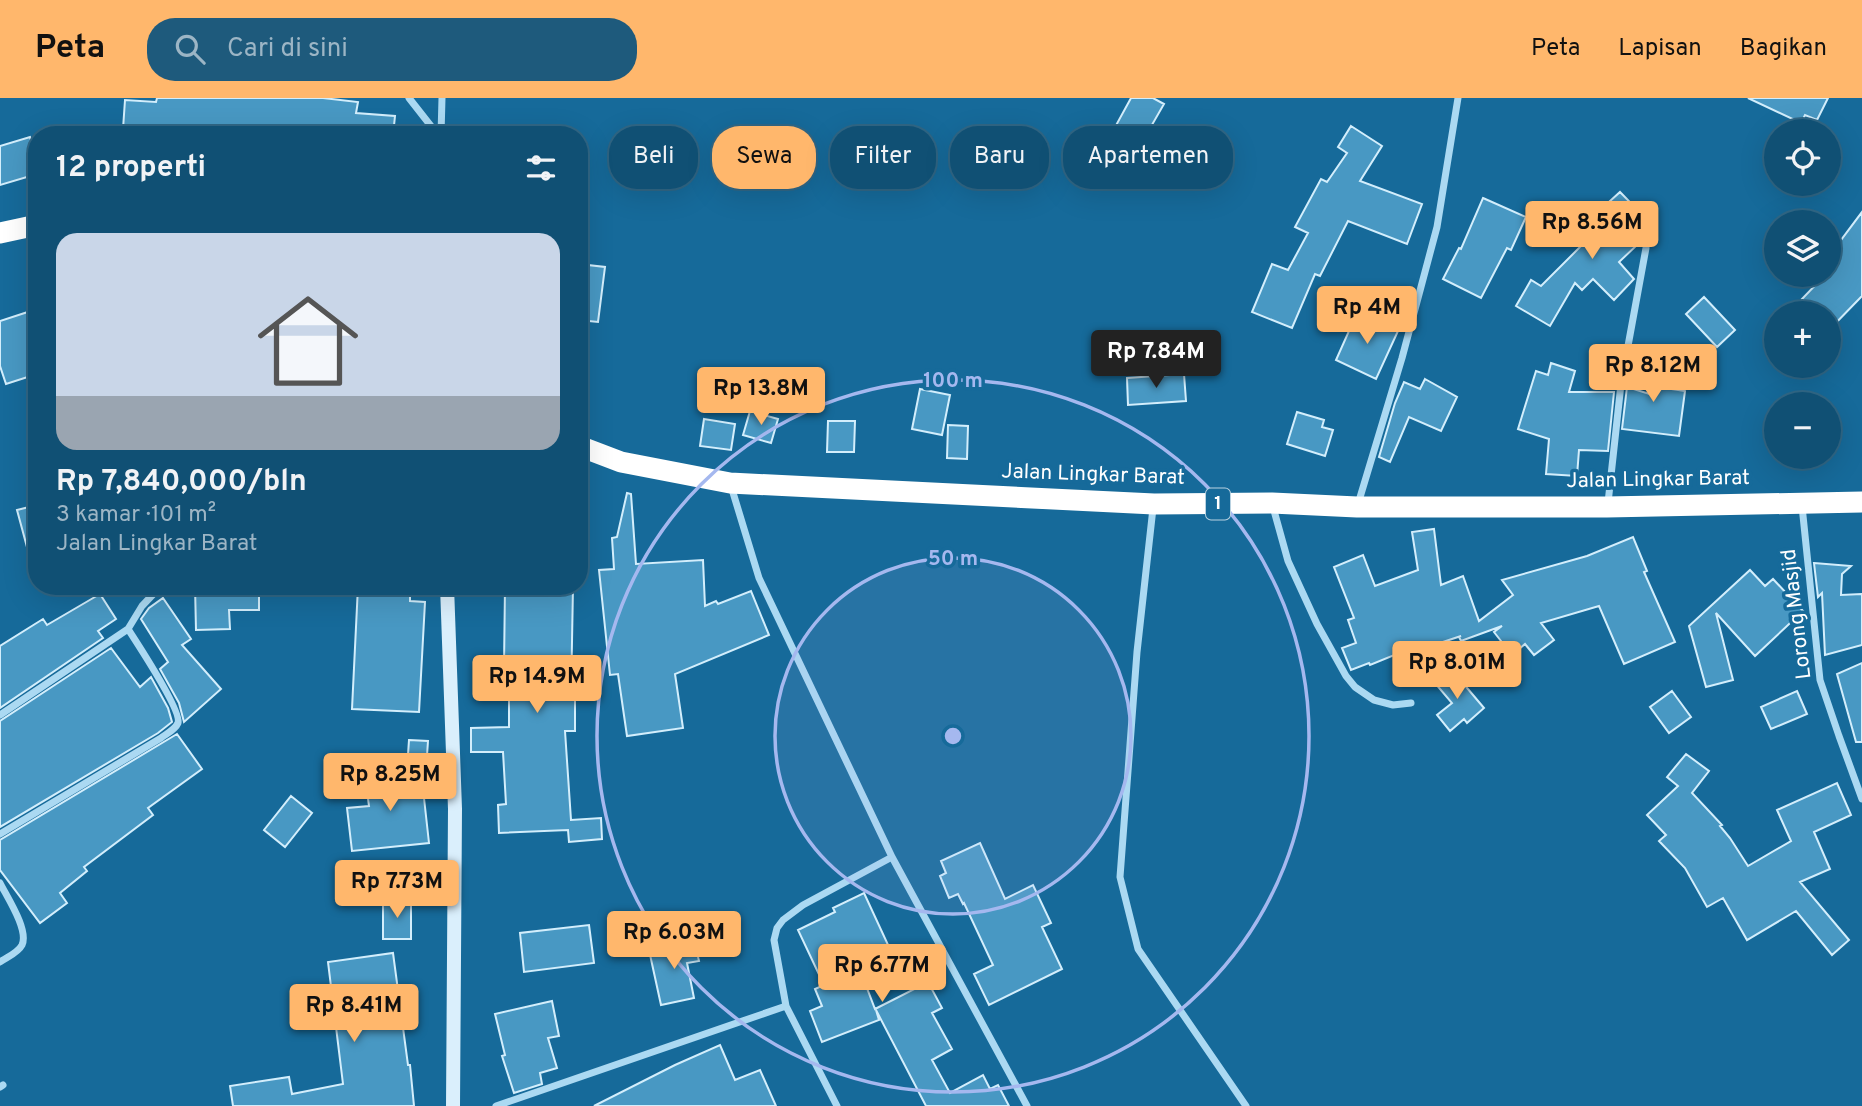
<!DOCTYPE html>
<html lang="id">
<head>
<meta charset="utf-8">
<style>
	:root { --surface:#105074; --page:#1e5a7c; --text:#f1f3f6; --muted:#9cb5c5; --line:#306786; --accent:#ffb76c }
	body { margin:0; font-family:Overpass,sans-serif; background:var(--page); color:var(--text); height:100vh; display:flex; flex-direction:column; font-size:26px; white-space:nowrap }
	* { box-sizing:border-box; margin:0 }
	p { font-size:23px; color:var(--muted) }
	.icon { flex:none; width:38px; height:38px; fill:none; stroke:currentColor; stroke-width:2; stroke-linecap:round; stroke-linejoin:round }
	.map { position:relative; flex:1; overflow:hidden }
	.panel { position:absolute; left:28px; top:28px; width:560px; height:469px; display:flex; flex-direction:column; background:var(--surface); border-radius:28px; box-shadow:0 7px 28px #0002,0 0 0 2px var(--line) }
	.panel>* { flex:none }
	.banner { position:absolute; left:609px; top:28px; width:665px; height:63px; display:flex; gap:14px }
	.buttons { position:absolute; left:1764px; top:21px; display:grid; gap:14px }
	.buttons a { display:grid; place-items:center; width:77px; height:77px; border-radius:50%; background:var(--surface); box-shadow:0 7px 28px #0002,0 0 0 2px var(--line); font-size:35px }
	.price { position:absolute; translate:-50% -60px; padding:0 16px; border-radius:7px; background:var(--accent); color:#111; font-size:23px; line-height:46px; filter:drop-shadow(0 2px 4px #0008) }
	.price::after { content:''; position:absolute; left:50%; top:42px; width:21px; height:16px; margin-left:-10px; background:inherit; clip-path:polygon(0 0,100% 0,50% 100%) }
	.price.on { background:#222; color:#fff }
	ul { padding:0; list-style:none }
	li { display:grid; align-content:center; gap:14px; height:371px; padding:0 28px }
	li+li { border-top:2px solid var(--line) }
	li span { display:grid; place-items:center; height:217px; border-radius:21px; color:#555 }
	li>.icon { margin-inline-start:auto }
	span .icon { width:126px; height:126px; fill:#fffc; stroke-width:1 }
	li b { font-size:30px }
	h2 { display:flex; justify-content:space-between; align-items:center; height:84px; padding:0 28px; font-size:30px }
	.chip { padding:0 24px; border-radius:28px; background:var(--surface); box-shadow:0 7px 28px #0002,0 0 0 2px var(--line); font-size:24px; line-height:63px }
	.chip.on { background:var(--accent); color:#111 }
	header { display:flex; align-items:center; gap:42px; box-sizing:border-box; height:98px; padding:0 35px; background:var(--accent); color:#111 }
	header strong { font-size:33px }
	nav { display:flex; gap:38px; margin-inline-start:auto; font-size:24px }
	.search { width:490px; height:63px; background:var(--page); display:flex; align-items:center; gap:18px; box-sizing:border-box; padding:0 24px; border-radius:28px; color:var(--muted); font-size:26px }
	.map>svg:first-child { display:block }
	.building { fill:#4898c3; stroke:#d3eefc; stroke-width:2 }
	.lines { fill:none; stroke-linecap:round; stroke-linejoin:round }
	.street { stroke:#abd9f2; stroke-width:7 }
	.secondary { stroke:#daeffc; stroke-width:14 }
	.highway { stroke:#fff; stroke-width:21 }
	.ring { fill:none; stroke:#a5b8ef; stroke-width:3.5 }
	.labels { text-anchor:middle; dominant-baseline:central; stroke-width:7; stroke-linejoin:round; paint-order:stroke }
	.shield { fill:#166a9a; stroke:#b9d2e1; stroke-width:2 }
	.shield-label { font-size:19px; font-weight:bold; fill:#fff }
	.street-label { font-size:21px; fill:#fff; stroke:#166a9a }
	.centre { fill:#a5b8ef; stroke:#166a9a; stroke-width:3.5 }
	.ring-label { font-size:21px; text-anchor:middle; font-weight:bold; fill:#a5b8ef; stroke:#166a9a; stroke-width:7; stroke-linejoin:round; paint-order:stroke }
</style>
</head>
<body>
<header>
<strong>Peta</strong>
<div class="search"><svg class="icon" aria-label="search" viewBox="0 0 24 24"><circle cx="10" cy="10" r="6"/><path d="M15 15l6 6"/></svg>Cari di sini</div>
<nav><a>Peta</a><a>Lapisan</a><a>Bagikan</a></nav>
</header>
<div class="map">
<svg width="1862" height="1008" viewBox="0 0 1862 1008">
	<rect width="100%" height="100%" fill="#166a9a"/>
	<!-- building -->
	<path class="building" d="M 157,0 L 323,0 L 358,4 L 356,15 L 395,18 L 393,37 L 165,37 L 152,35 L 153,33 L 123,31 L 125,2 L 156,4 Z
		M 1131,0 L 1153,0 L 1164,6 L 1141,46 L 1114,31 Z
		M 1748,0 L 1828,0 L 1817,22 L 1805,17 L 1801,25 Z
		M 1351,28 L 1382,48 L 1360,83 L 1422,106 L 1407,146 L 1348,123 L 1320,178 L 1315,176 L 1292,230 L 1252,214 L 1272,166 L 1288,172 L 1308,135 L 1295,129 L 1321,81 L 1327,84 L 1347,55 L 1338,49 Z
		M 30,39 L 37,64 L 37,76 L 0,87 L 0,48 Z
		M 1620,94 L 1655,130 L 1619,164 L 1634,181 L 1614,202 L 1593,181 L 1582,192 L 1575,185 L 1550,228 L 1516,208 L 1531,182 L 1541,188 L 1593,136 L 1591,134 L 1605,122 L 1598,114 Z
		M 1483,100 L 1526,119 L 1511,152 L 1507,150 L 1481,200 L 1443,181 L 1459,150 L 1461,151 Z
		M 1862,114 L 1862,198 L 1829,232 L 1829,215 L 1817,215 L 1802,201 L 1825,177 L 1829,177 L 1829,158 Z
		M 579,166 L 605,169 L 598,224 L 579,222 Z
		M 1704,199 L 1735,232 L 1717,249 L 1686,216 Z
		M 37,211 L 37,276 L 6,286 L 0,268 L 0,223 Z
		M 1357,215 L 1398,233 L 1376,281 L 1336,262 Z
		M 1631,263 L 1660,267 L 1657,289 L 1685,293 L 1679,338 L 1622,331 L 1627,289 L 1653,297 L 1656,291 L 1629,275 Z
		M 1551,265 L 1575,273 L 1569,294 L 1614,294 L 1608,353 L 1579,352 L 1577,378 L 1546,376 L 1549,341 L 1518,331 L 1536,273 L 1548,277 Z
		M 1184,276 L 1186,303 L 1128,307 L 1127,280 Z
		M 1425,281 L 1457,299 L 1441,333 L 1409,319 L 1390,364 L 1379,359 L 1395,305 L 1404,284 L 1420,291 Z
		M 920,291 L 950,297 L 942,337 L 912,331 Z
		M 750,313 L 778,321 L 771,345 L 743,337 Z
		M 1297,314 L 1324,322 L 1322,329 L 1333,332 L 1325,358 L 1287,346 Z
		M 704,321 L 735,326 L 731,352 L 700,348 Z
		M 828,323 L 855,323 L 854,354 L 827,354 Z
		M 948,327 L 968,328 L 967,361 L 947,360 Z
		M 627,395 L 631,396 L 636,466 L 703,462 L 705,508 L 716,503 L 718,506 L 751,493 L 769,537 L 675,576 L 683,630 L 627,638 L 618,576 L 610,577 L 599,472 L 614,471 L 612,440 L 617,439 Z
		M 37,407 L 37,464 L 31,464 L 17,412 Z
		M 1434,431 L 1441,487 L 1463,478 L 1479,523 L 1513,497 L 1502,482 L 1587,458 L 1633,439 L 1647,473 L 1644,474 L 1675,544 L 1624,566 L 1599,508 L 1541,525 L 1554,542 L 1534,557 L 1525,546 L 1512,557 L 1494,534 L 1502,528 L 1461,543 L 1459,539 L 1461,538 L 1440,545 L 1442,551 L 1408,564 L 1404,553 L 1370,567 L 1369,565 L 1351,572 L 1342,550 L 1356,545 L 1348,522 L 1354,520 L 1334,469 L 1363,457 L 1375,488 L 1418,472 L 1412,434 Z
		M 1814,465 L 1851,468 L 1842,476 L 1841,497 L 1862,496 L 1862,547 L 1825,557 L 1822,495 L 1818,499 Z
		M 1750,472 L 1765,488 L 1773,481 L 1803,513 L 1755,558 L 1716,515 L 1733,582 L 1706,589 L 1689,528 Z
		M 195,488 L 259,488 L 259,512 L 229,512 L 230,531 L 196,532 Z
		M 358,488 L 410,488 L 410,503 L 425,504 L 419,614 L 352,611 Z
		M 505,488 L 573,488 L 571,600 L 575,600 L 575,633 L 565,633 L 571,722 L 601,720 L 602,741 L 569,744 L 568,732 L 499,735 L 498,707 L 506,706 L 503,654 L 471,654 L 471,630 L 509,629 L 509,570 L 504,569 Z
		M 100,496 L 116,521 L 98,533 L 103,540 L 0,610 L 0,548 L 43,521 L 47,527 Z
		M 163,500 L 191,541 L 182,547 L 221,591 L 184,624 L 179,605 L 160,571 L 168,564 L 141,521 L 149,510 Z
		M 111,550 L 140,589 L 151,579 L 168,610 L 172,624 L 158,635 L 0,729 L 0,623 Z
		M 1862,565 L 1862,644 L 1856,644 L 1837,576 Z
		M 1451,571 L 1484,610 L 1467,625 L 1464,621 L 1450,633 L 1437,617 L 1452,605 L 1435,585 Z
		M 1672,593 L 1691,619 L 1669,635 L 1650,609 Z
		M 1797,593 L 1807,616 L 1771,631 L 1761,609 Z
		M 177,636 L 202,671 L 148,710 L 153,717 L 84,769 L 87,773 L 60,795 L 67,805 L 40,825 L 0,772 L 0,742 Z
		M 409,642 L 428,643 L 426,672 L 407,671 Z
		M 1686,656 L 1709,673 L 1692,695 L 1722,727 L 1720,728 L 1730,740 L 1748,768 L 1791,743 L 1777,712 L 1837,685 L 1851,717 L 1814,734 L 1830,771 L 1800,784 L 1849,842 L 1832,857 L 1796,813 L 1747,842 L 1723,800 L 1707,809 L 1685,770 L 1659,743 L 1666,737 L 1647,717 L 1678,688 L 1667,679 Z
		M 421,673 L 429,745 L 352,753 L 347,710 L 369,708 L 365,679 Z
		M 291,698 L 312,715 L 285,749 L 264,732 Z
		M 980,745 L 1005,801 L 1033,787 L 1051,825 L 1042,829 L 1062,871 L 989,907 L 974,876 L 993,867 L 964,805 L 963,806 L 958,796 L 949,800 L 940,778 L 946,775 L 941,763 Z
		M 864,795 L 889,849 L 857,864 L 875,911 L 928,884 L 942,910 L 932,915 L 952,951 L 932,962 L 950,995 L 983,977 L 990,991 L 998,987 L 1009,1008 L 926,1008 L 876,912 L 879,922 L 822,944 L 810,913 L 822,908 L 815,891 L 824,887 L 798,832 L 835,814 L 833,810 Z
		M 383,804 L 411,804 L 411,841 L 383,841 Z
		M 589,827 L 594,865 L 524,874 L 520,835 Z
		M 694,842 L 699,863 L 687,865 L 694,900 L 661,907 L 649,852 Z
		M 393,855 L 408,967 L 410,967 L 414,1008 L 233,1008 L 230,988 L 289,979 L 292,996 L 343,986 L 328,864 Z
		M 552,903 L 559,938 L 548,940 L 557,970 L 540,975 L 542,986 L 514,995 L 502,958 L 505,957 L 495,916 Z
		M 720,947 L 735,982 L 760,972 L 776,1008 L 594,1008 L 675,967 Z"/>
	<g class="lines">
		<!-- street -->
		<path class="street" d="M 409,0 L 438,37
			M 441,37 L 442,0
			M 731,388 L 759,480 L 892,759 L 1027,1008
			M 1608,405 L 1621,286 L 1646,150
			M 1358,406 L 1402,260 L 1437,129 L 1458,0
			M 1802,408 L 1820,582 L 1839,638 L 1862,701
			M 1273,409 L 1288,463 L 1317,526 L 1346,578 L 1355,589 L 1374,602 L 1393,607 L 1411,605
			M 1153,410 L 1137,554 L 1120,779 L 1138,851 L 1246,1008
			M 128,531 L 142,508 L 161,488
			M 0,617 L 128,531 C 137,545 182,613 178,625 C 175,632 166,636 161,640 L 0,736
			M 0,785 C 7,799 29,832 22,847 C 18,855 7,859 0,864
			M 0,989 L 3,987
			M 496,1008 L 786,908
			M 837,1008 L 786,908 L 774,842 L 777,830 L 783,822 L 803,807 L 892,759"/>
		<!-- secondary -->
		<path class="secondary" d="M 447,488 L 455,711 L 453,1008"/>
		<!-- highway -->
		<path class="highway" d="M 0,135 L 37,127
			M 579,348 L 621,364 L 730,385 L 1154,406 L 1272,405 L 1357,409 L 1607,409 L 1862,404"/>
	</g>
	<!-- distance rings -->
	<circle cx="953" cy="638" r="178" fill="#a5b8ef" fill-opacity=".12"/>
	<g class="ring">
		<circle cx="953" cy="638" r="178"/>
		<circle cx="953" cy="638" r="356"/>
	</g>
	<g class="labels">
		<!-- shield labels -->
		<rect class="shield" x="1206" y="390.5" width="24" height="31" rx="5"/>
		<g class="shield-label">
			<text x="1218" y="406">1</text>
		</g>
		<!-- street labels -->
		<g class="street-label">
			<text transform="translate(1093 377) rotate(2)">Jalan Lingkar Barat</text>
			<text transform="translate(1658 382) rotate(-1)">Jalan Lingkar Barat</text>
			<text transform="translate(1797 516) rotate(-97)">Lorong Masjid</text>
		</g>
	</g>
	<circle cx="953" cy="638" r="10" class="centre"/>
	<g class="ring-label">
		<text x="953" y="289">100 m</text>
		<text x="953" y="467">50 m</text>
	</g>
</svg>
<div class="buttons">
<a><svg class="icon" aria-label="locate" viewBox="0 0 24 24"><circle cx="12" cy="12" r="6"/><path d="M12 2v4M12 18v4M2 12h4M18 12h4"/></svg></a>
<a><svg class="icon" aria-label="layers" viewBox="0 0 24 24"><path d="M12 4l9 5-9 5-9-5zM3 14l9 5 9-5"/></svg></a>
<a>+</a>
<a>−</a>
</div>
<b class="price" style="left:1592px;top:163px">Rp 8.56M</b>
<b class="price" style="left:1367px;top:248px">Rp 4M</b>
<b class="price on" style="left:1156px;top:292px">Rp 7.84M</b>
<b class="price" style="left:1653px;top:306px">Rp 8.12M</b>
<b class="price" style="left:761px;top:329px">Rp 13.8M</b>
<b class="price" style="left:1457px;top:603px">Rp 8.01M</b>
<b class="price" style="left:537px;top:617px">Rp 14.9M</b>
<b class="price" style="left:390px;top:715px">Rp 8.25M</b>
<b class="price" style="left:397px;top:822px">Rp 7.73M</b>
<b class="price" style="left:674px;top:873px">Rp 6.03M</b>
<b class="price" style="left:882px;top:906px">Rp 6.77M</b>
<b class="price" style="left:354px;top:946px">Rp 8.41M</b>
<div class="banner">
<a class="chip">Beli</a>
<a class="chip on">Sewa</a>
<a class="chip">Filter</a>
<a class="chip">Baru</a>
<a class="chip">Apartemen</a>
</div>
<section class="panel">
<h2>12 properti<svg class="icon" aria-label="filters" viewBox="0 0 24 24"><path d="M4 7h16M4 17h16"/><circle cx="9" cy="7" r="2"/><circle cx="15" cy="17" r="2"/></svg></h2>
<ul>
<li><span style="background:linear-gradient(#c9d6e8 75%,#9aa5b1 0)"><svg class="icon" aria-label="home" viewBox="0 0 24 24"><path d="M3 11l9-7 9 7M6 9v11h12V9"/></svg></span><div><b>Rp 7,840,000/bln</b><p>3 kamar · 101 m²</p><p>Jalan Lingkar Barat</p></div></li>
</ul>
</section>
</div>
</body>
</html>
